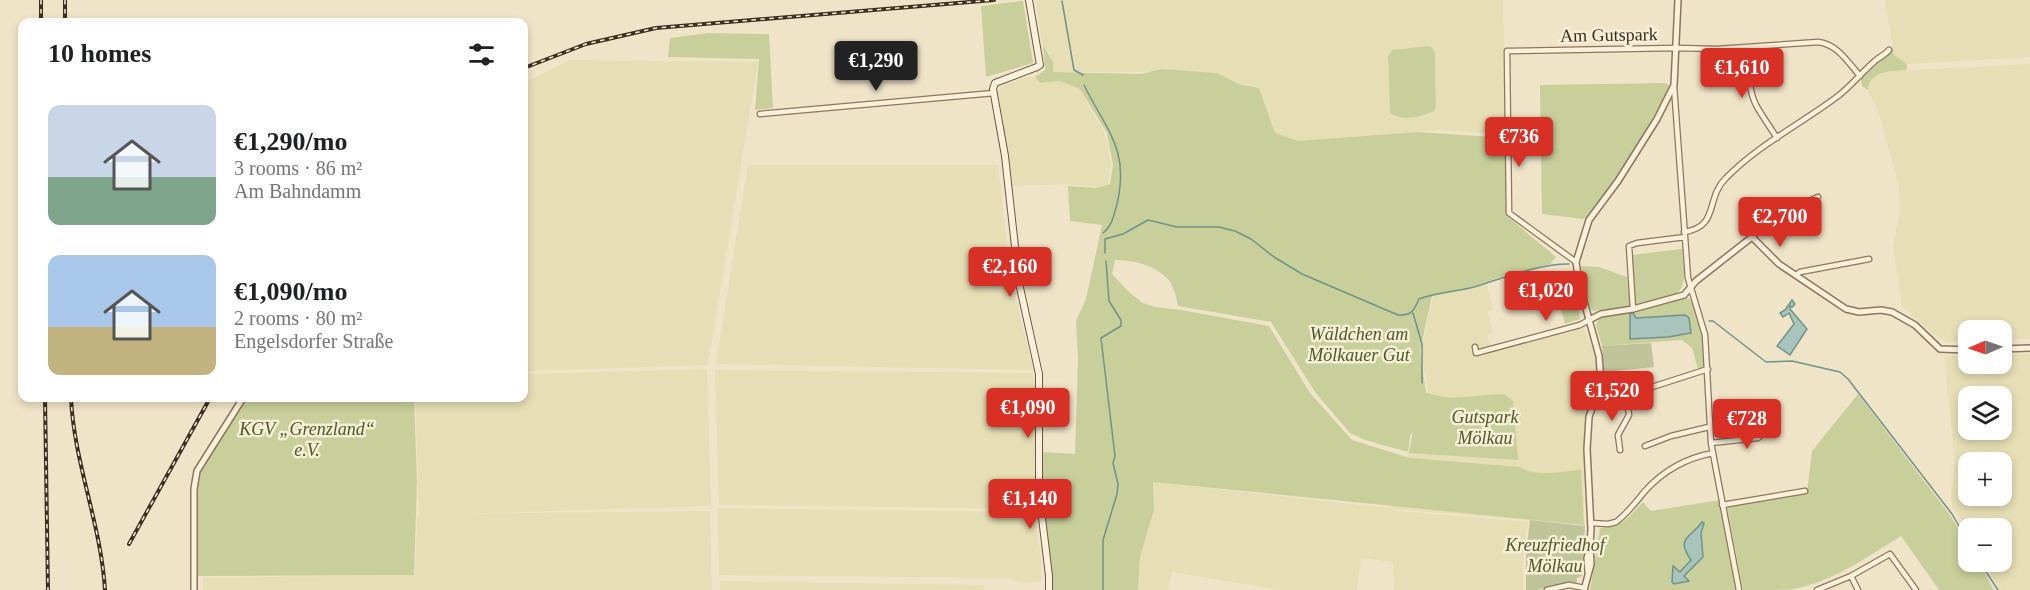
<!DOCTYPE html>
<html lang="en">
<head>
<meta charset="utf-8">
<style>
	:root { --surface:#fff; --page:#f6f6f6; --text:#202124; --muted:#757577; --accent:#d93025 }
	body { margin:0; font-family:"Times New Roman",serif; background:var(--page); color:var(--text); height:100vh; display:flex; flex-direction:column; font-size:22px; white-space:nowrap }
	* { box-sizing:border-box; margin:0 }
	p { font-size:20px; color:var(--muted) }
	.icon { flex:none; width:33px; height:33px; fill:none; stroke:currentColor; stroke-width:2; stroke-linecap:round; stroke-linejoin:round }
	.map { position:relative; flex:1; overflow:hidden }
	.panel { position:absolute; left:18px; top:18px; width:510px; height:384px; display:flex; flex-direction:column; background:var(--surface); border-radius:12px; box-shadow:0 3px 9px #0003 }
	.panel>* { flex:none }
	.needle { width:39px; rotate:268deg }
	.buttons { position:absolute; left:1958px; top:320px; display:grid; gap:12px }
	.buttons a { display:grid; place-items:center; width:54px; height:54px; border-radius:12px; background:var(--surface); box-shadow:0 3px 9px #0003; font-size:30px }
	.price { position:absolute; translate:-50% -51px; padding:0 14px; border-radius:6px; background:var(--accent); color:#fff; font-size:20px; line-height:39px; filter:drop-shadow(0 2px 3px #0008) }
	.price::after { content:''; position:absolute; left:50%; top:36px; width:18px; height:14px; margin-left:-9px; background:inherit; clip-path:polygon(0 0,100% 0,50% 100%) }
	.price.on { background:#222; color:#fff }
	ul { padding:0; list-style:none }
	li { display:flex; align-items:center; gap:18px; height:150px; padding:0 30px }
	li span { display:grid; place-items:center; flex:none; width:168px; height:120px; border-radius:12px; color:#555 }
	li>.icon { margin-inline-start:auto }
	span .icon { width:72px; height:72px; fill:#fffc; stroke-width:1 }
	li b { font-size:26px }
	h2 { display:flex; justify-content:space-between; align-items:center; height:72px; padding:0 30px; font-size:26px }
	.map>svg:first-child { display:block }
	.farmland { fill:#e6deb5; fill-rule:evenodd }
	.green { fill:#c9cf9b }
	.cemetery { fill:#bfc49a }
	.water { fill:#a9c4bc; stroke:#6f938a; stroke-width:1.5 }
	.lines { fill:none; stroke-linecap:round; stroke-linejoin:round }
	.stream { stroke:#6f938a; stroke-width:1.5 }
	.minor-casing { stroke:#8d765c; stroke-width:7 }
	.tertiary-casing { stroke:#8d765c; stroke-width:8 }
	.secondary-casing { stroke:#6f573f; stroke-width:8 }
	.minor { stroke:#faf1dc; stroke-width:4.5 }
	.tertiary { stroke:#faf1dc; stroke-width:5 }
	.secondary { stroke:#faf1dc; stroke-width:6 }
	.rail-casing { stroke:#3d2e20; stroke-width:4 }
	.rail { stroke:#f7eed8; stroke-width:1.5; stroke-dasharray:4.5; stroke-linecap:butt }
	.labels { text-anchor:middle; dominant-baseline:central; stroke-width:5; stroke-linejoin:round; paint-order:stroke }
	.street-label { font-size:18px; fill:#3d2e20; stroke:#f7eed8 }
	.park-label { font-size:18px; font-style:italic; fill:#4d5a26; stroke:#f7eed8 }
</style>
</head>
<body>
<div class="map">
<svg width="2030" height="590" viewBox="0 0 2030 590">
	<rect width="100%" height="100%" fill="#f0e4c8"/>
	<!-- farmland -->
	<path class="farmland" d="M 1043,0 L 1503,0 L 1506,134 L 1438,130 L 1352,138 L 1298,141 L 1275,133 L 1259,88 L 1239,83 L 1218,73 L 1161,70 L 1140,72 L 1053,72 L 1049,54 L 1042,43 L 1036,1 ZM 1428,46 L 1432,47 L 1435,53 L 1436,105 L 1424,116 L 1399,118 L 1393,116 L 1390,113 L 1388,56 L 1392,50 Z
		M 1885,0 L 2030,0 L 2030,57 L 1907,64 L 1894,55 Z
		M 570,60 L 758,62 L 708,365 L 524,371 L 524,83 Z
		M 2030,64 L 2030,339 L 2001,340 L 2001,330 L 1968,330 L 1968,341 L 1947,342 L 1933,334 L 1902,306 L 1893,247 L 1900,209 L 1899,187 L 1879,113 L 1868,90 L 1869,82 L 1875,76 L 1892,71 Z
		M 1027,77 L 1034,77 L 1040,83 L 1059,81 L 1080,89 L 1088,106 L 1102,128 L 1108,145 L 1111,166 L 1108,184 L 1097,187 L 1069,184 L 1012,186 L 998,91 L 1002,85 Z
		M 748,165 L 998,165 L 1010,273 L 1033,370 L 716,364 Z
		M 1487,284 L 1493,309 L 1488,311 L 1493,333 L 1487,335 L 1492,351 L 1584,329 L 1594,352 L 1597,359 L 1597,383 L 1586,417 L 1584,463 L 1584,525 L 1394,509 L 1398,511 L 1528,522 L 1523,554 L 1523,590 L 1394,590 L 1393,562 L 1361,558 L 1357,590 L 1280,590 L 1172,572 L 1168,590 L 1138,590 L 1140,557 L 1154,510 L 1153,482 L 1389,508 L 1422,413 L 1428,391 L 1423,362 L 1423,343 L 1433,296 Z
		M 2030,354 L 2030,590 L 2001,590 L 1992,577 L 1988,561 L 2001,561 L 2001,528 L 1968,528 L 1952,507 L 1951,496 L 1955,463 L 1944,356 L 1968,356 L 1968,363 L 2001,363 L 2001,355 ZM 1968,396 L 2001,396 L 2001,429 L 1968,429 ZM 1968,462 L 2001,462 L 2001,495 L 1968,495 Z
		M 707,369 L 711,506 L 452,514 L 710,511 L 712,590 L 203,590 L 203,578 L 415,575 L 417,515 L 419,514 L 415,398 L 524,398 L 524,374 Z
		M 715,370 L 1033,373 L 1035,393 L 1034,509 L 719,505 Z
		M 718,508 L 1034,512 L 1041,559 L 1041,581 L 1025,583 L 1008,578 L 719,575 Z
		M 720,581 L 984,585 L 984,590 L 720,590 Z"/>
	<!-- green -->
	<path class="green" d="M 1023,1 L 1033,63 L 986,77 L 981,6 Z
		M 708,33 L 769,34 L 773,108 L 755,110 L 759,59 L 668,57 L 670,38 Z
		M 1043,45 L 1053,62 L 1053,72 L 1141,74 L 1161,69 L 1217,73 L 1239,84 L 1259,88 L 1275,133 L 1298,141 L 1418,132 L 1506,138 L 1507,216 L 1556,257 L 1550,264 L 1507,275 L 1465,289 L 1432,296 L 1420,351 L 1426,393 L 1449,398 L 1504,394 L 1513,401 L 1518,460 L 1409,453 L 1413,430 L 1410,437 L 1408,452 L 1365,440 L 1350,433 L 1315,392 L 1271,322 L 1178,306 C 1176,297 1174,286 1168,279 C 1154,265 1134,260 1115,260 L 1112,274 L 1130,293 L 1143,303 L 1155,307 L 1181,310 L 1269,326 L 1310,393 L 1352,440 L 1410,458 L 1520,467 C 1533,478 1564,471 1581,470 L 1584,525 L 1153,482 L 1154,510 L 1140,557 L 1138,590 L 1051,590 L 1043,514 L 1043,452 L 1075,454 L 1078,359 L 1076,321 L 1086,299 L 1102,225 L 1070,221 L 1068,186 L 1096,188 L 1110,184 L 1113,165 L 1107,133 L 1080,89 L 1059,81 L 1040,83 L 1035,77 L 1045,70 Z
		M 1428,46 L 1432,47 L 1435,53 L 1436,105 L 1434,111 C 1422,117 1401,122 1390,113 L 1388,56 L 1392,50 Z
		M 1892,47 L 1894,55 L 1907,64 L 1907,70 C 1891,71 1869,71 1868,90 L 1862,86 L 1861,79 C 1869,66 1886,61 1892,47 Z
		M 1665,83 L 1669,85 L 1668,91 L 1617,181 L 1588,216 L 1583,219 L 1542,214 L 1540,85 Z
		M 1682,249 C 1683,264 1689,286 1675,295 L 1634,305 L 1631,255 Z
		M 1581,266 L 1599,267 L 1627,277 L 1630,306 L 1594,311 L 1591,310 L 1584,286 Z
		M 1573,279 L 1580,319 L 1565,324 L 1554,283 Z
		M 1687,298 L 1695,302 L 1703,337 L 1705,360 L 1703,367 L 1698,369 L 1692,348 L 1682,340 L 1602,346 L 1596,325 L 1598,320 L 1601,318 Z
		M 1858,394 L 1950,515 L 1968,545 L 1968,561 L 1978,561 L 1994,590 L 1939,590 L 1901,536 C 1867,557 1834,581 1794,589 C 1778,590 1759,590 1743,590 L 1727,506 L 1807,492 L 1812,451 Z
		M 246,398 L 414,398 L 417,481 L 414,575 L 198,576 L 197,481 L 202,470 Z
		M 1720,500 L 1737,590 L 1590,590 L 1600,528 C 1624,527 1628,517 1643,502 L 1651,511 Z"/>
	<!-- cemetery -->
	<path class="cemetery" d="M 1651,343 L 1654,367 L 1604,372 L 1602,346 Z
		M 1530,520 L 1585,526 L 1582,576 L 1577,578 L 1577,582 L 1538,590 L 1526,590 L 1526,554 Z"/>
	<!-- water -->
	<path class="water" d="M 1792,300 L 1795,304 L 1792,307 L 1790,306 L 1790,309 L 1807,329 L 1790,355 L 1777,346 L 1794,324 L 1789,313 L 1783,317 L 1780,313 L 1785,310 Z
		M 1633,313 L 1636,318 L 1685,315 L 1689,318 L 1691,333 L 1668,337 L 1630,339 L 1630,314 Z
		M 1702,522 L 1704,523 L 1701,533 L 1703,557 L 1684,576 L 1689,581 L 1674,584 L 1672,582 L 1673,566 L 1680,572 L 1691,560 C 1675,537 1691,538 1702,522 Z"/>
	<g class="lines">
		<!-- stream -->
		<path class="stream" d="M 1062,1 L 1074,70 L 1083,75
			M 1084,85 C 1106,130 1130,149 1117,204 C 1114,215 1112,226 1103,233
			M 1105,253 L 1105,239 L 1123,234 L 1148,220 L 1177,227 L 1219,227 L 1235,231 L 1251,239 L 1274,257 L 1302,274 L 1398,315 C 1411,316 1414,311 1419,299 C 1438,292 1455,292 1474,287 C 1504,278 1537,264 1569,264
			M 1413,313 L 1422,344 L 1422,383
			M 1709,321 L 1713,321 L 1766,362 L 1792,361 L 1840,372 L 1848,379 L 1952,514 L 1968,542
			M 1979,561 L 1998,590
			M 1103,590 L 1103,540 L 1117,494 L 1118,484 L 1113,463 L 1115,456 L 1101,338 L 1121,326 L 1121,320 L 1109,301 L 1106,261"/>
		<defs>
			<path id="minor" d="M 1748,47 C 1749,65 1747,87 1756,105 C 1762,116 1770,127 1777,138
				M 1674,86 L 1688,278 L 1705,335 L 1711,443 L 1739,590
				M 760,114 L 994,93
				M 1797,207 L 1815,212
				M 1684,232 C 1720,227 1705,198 1726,178 C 1758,145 1801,124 1838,96 C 1851,86 1862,72 1875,61 C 1879,57 1885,55 1889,50
				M 1752,237 L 1775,217 L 1818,197
				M 1576,262 L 1509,213 L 1507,51 L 1676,48 L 1717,49 L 1818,42 C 1837,44 1848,62 1860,76
				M 1796,275 L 1800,272 L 1869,259
				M 1633,309 L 1629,246 L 1637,243 L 1685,237
				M 1475,347 L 1476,353 L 1580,325 L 1589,320
				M 1597,393 L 1626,392 L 1652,387 L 1708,369
				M 1711,443 L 1758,438 L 1768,429
				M 1645,446 L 1671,436 L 1709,427
				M 1620,450 L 1618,435 L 1629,415 L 1626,392
				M 1722,505 L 1805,491
				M 1591,523 L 1608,524 L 1616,522 C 1627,514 1636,502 1645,491 C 1663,471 1686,458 1713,453
				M 1851,576 L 1858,590
				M 1547,590 L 1569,585 L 1585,588
				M 1817,590 L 1851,576 L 1890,554 L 1916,590"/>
			<path id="tertiary" d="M 1589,320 L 1601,314 L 1633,309 L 1684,295 L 1696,281 L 1752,237 L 1779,264 L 1846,309 L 1859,312 L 1881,310 L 1892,312 L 1915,325 L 1940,349 L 1968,350
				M 2001,349 L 2030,348
				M 1588,573 L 1587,558 L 1590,546 L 1591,529 L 1587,449 L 1589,417 L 1601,382 L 1599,356 L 1579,283 L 1576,262 L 1589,220 L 1618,181 L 1657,119 L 1674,85 L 1678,0
				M 194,590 L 194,489 L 197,471 L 243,398
				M 1584,590 L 1591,564 L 1590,546"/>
			<path id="secondary" d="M 1029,0 L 1040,65 L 1037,67 L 995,83 L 993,89 L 1005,156 L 1019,283 L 1039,374 L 1039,493 L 1049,576 L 1049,590"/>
		</defs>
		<!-- minor casing -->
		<use href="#minor" class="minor-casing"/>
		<!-- tertiary casing -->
		<use href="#tertiary" class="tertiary-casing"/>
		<!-- secondary casing -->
		<use href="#secondary" class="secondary-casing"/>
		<!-- minor -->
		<use href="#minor" class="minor"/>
		<!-- tertiary -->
		<use href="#tertiary" class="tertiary"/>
		<!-- secondary -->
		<use href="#secondary" class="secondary"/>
		<defs>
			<path id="rail" d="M 41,0 L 41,22
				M 65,0 L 65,22
				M 524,68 L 586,44 L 656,28 L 994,0
				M 45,398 L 48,590
				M 71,398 C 74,463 101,524 105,590
				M 129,544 L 210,398"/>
		</defs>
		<!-- rail casing -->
		<use href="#rail" class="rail-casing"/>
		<!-- rail -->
		<use href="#rail" class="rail"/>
	</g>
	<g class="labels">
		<!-- street labels -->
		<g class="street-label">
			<text transform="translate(1609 35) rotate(-1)">Am Gutspark</text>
		</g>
		<!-- park labels -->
		<g class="park-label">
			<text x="1359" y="334">Wäldchen am<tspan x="1359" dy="21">Mölkauer Gut</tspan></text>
			<text x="1485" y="417">Gutspark<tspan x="1485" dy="21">Mölkau</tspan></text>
			<text x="307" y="429">KGV „Grenzland“<tspan x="307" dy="21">e.V.</tspan></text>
			<text x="1555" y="545">Kreuzfriedhof<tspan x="1555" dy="21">Mölkau</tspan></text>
		</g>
	</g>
</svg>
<div class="buttons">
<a><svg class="needle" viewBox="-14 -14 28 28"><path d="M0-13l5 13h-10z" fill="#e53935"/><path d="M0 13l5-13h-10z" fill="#757577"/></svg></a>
<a><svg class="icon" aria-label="layers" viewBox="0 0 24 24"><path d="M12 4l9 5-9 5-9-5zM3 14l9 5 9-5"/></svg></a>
<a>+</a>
<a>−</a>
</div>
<b class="price on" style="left:876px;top:92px">€1,290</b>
<b class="price" style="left:1742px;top:99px">€1,610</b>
<b class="price" style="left:1519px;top:168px">€736</b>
<b class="price" style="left:1780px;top:248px">€2,700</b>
<b class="price" style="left:1010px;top:298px">€2,160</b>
<b class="price" style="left:1546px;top:322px">€1,020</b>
<b class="price" style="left:1612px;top:422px">€1,520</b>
<b class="price" style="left:1028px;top:439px">€1,090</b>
<b class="price" style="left:1747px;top:450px">€728</b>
<b class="price" style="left:1030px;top:530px">€1,140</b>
<section class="panel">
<h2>10 homes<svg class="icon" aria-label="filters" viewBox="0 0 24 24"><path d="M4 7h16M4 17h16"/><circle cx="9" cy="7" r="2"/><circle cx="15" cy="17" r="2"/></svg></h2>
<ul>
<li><span style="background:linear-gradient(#c9d6e8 60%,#7fa58c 0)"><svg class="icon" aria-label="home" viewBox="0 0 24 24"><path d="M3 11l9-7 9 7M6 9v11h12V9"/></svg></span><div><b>€1,290/mo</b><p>3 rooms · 86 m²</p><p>Am Bahndamm</p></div></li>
<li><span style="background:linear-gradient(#a9c7e8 60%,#c2b280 0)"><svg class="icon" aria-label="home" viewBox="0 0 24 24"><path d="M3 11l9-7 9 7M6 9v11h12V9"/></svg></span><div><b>€1,090/mo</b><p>2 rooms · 80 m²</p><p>Engelsdorfer Straße</p></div></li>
</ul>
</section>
</div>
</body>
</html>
